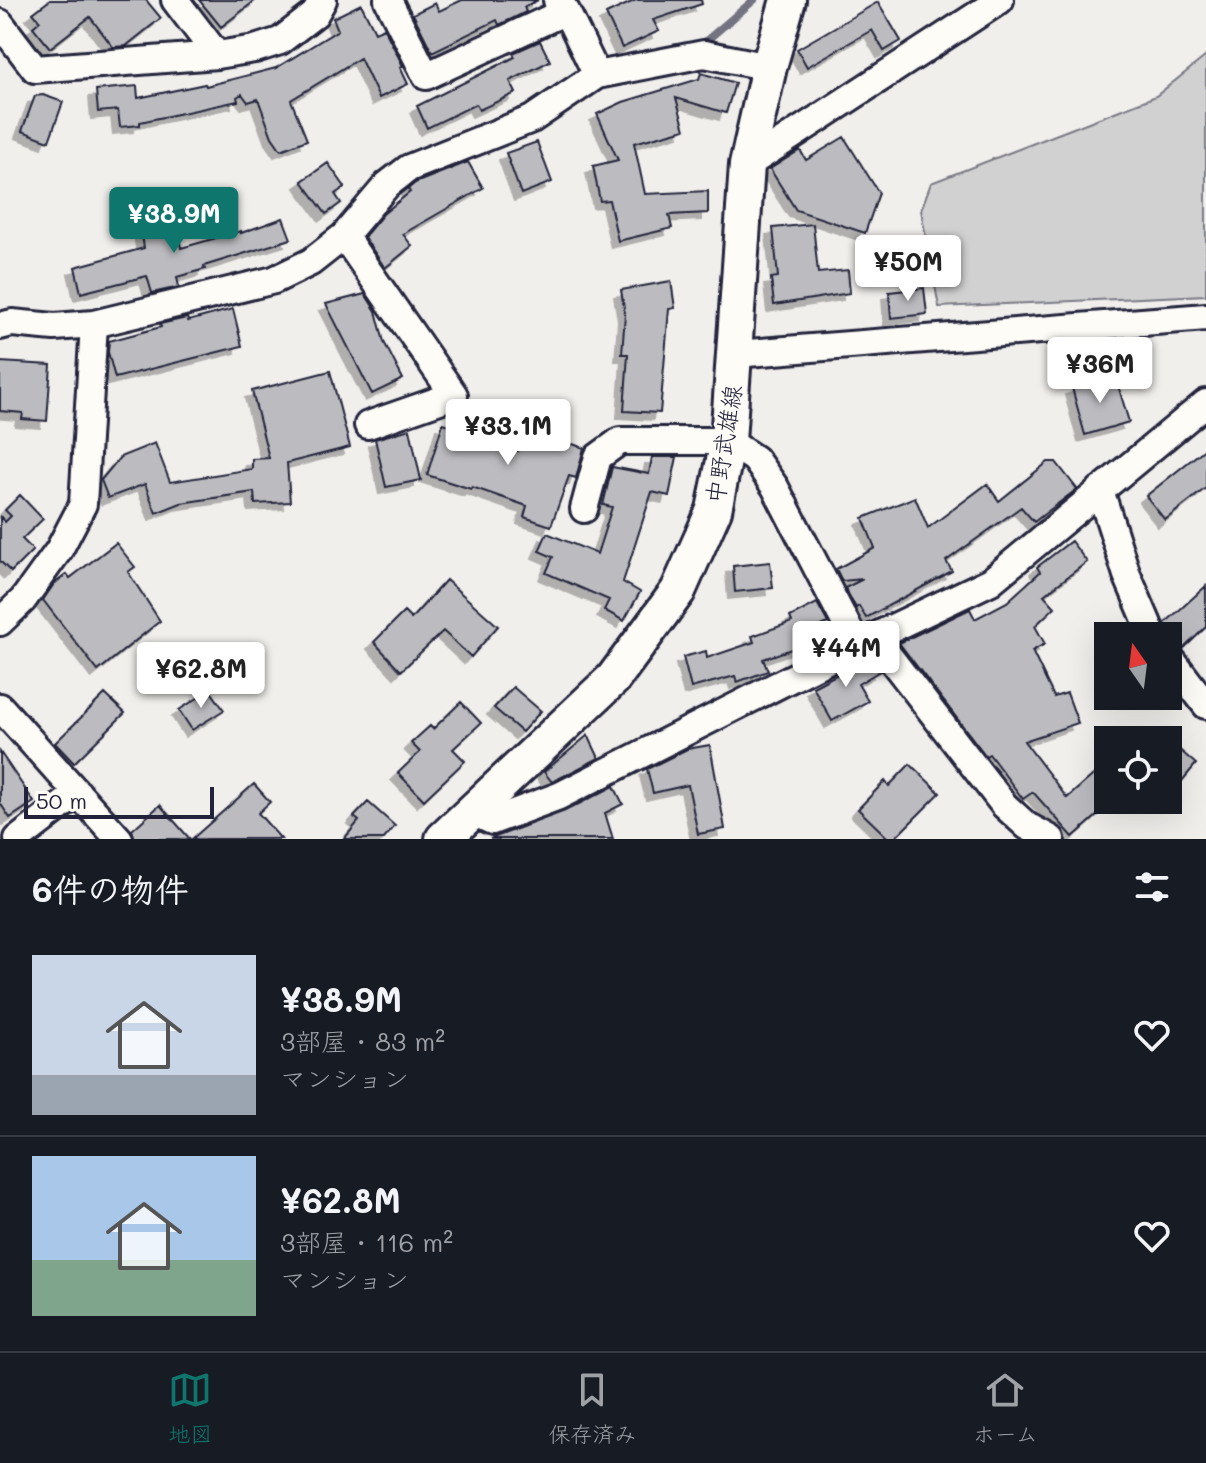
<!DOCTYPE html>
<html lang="ja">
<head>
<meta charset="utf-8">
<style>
	:root { --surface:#171b24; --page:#20242c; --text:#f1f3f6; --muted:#9ea1a6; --line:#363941; --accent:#0f766e }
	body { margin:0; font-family:Mali,"Klee One",sans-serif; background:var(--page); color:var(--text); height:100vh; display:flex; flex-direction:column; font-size:30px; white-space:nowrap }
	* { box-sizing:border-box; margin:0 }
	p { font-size:26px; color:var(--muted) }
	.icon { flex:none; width:44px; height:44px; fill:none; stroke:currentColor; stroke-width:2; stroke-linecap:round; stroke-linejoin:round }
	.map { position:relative; height:839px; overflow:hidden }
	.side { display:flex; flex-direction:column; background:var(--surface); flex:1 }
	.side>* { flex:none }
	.needle { width:52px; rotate:346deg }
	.fabs { position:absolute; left:1094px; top:622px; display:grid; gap:16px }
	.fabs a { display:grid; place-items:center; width:88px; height:88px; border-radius:0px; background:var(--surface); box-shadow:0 8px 32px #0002; font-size:40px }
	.scale { position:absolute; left:24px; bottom:20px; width:190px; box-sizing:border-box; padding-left:8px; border:4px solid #22223b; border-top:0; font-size:22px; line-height:28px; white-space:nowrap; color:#22223b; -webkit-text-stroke:6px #fdfcf7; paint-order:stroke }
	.price { position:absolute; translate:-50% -68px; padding:0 18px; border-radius:8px; background:#fff; color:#222; font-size:26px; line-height:52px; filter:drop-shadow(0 2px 4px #0008) }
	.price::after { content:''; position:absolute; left:50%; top:48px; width:24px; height:18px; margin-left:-12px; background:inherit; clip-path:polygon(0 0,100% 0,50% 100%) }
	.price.active { background:var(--accent); color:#fff }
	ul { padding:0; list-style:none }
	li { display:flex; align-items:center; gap:24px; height:200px; padding:0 32px }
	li+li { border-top:2px solid var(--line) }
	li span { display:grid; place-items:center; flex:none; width:224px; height:160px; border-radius:0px; color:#555 }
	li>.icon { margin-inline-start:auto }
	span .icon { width:96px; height:96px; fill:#fffc; stroke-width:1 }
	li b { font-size:34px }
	h2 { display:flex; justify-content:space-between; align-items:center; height:96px; padding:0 32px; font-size:34px }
	.menu { display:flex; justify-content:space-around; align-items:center; height:112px; border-top:2px solid var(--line); background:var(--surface); font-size:22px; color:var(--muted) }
	.menu a { display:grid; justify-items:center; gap:4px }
	.menu .active { color:var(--accent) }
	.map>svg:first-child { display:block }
	.green { fill:#d2d1d1; stroke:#7a7a86; stroke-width:2 }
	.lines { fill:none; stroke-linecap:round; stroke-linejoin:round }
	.stream { stroke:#737381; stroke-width:8 }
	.building { fill:#bcbcc0; stroke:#22223b; stroke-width:2; filter:url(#shadow) }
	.minor-casing { stroke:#22223b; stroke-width:32 }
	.major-casing { stroke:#22223b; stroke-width:40 }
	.minor { stroke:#fdfcf7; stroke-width:26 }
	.major { stroke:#fdfcf7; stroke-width:34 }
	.labels { text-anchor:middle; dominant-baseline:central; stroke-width:6; stroke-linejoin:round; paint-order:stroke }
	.street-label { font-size:24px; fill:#22223b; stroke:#fdfcf7 }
</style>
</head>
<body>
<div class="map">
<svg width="1206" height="839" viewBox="0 0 1206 839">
	<defs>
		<filter id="shadow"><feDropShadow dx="-7" dy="7" stdDeviation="0" flood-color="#0004"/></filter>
	</defs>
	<rect width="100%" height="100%" fill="#f0efec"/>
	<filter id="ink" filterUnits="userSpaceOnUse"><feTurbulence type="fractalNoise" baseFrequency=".0125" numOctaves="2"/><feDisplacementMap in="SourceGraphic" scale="16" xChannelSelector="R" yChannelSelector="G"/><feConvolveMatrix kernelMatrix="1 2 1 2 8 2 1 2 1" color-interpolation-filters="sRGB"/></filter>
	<g filter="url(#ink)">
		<!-- green -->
		<path class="green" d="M 1206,56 L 1206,295 L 939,307 L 921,210 L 931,183 L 1156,96 Z"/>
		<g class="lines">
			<!-- stream -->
			<path class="stream" d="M 700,46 L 754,0"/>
		</g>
		<!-- building -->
		<path class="building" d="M 50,0 L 146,0 L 161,18 L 126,46 L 113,47 L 90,17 L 50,48 L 33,27 L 40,21 L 33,13 Z
			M 199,0 L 256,0 L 221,27 Z
			M 462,0 L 538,0 L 524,7 L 526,12 L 499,25 L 497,20 L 432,52 L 413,14 L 435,3 L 439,11 Z
			M 636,0 L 701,0 L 702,4 L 653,20 L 659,31 L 622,48 L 606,14 Z
			M 878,2 L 901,41 L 884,51 L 872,30 L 807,67 L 797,49 Z
			M 361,4 L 375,32 L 384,28 L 403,66 L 400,67 L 408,84 L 379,98 L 360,58 L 291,100 L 307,140 L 281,150 L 272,137 L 258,99 L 248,102 L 242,94 L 237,97 L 238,101 L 140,122 L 140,125 L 120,127 L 118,110 L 98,112 L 96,90 L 137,86 L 138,98 L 205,84 L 206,86 L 276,68 L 338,30 L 333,18 Z
			M 540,41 L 550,61 L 510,81 L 516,93 L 479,110 L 476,104 L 427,128 L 417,106 L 515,57 L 513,53 Z
			M 701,73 L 735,83 L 726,113 L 676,98 L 685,129 L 634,143 L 645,194 L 708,191 L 708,213 L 669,215 L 672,228 L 618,241 L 609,200 L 600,201 L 593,166 L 618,160 L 597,114 L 623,102 L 699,79 Z
			M 43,95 L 63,102 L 49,141 L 22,131 L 35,96 Z
			M 844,137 L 879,193 L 865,233 L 796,210 L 770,169 L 800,150 L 806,160 Z
			M 537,142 L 552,182 L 521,194 L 506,153 Z
			M 468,162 L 483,188 L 403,234 L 412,246 L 385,268 L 364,237 L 383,214 L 410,192 L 408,189 L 415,183 Z
			M 328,163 L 345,187 L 335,194 L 341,203 L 326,214 L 302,181 Z
			M 175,215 L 181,248 L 241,231 L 241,233 L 283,218 L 291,239 L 204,266 L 205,269 L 177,277 L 179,287 L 152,293 L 147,276 L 81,293 L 75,267 L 144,248 L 140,220 Z
			M 813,224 L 818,273 L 848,270 L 850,293 L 774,305 L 771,278 L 778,277 L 773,228 Z
			M 671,281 L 675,308 L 669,309 L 660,413 L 624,411 L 628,354 L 622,354 L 625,314 L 621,290 Z
			M 924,288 L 927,314 L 891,318 L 889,292 Z
			M 365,294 L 376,311 L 384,342 L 403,379 L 372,394 L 326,304 Z
			M 233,309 L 242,346 L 115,378 L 108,352 L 109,341 L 161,327 L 160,324 L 187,318 L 188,321 Z
			M 0,362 L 51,365 L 47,421 L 22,419 L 23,413 L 0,411 Z
			M 330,371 L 350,447 L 287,463 L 290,502 L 255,504 L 254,492 L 181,503 L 156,513 L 145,484 L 108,498 L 101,480 L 120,457 L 155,443 L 170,482 L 252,469 L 252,459 L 269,458 L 252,391 Z
			M 1115,375 L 1129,422 L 1085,435 L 1072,388 Z
			M 457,415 L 482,423 L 477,438 L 518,451 L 526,428 L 584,448 L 576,478 L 569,476 L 551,526 L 524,517 L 527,506 L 472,487 L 471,489 L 427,475 L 443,423 L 454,426 Z
			M 410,429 L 421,480 L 386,487 L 375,439 Z
			M 1206,448 L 1206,488 L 1165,520 L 1146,496 Z
			M 652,457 L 677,457 L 669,496 L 652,492 L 623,582 L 640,592 L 624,621 L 604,610 L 609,600 L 546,573 L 553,557 L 539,551 L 547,533 L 597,554 L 612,507 L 603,505 L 612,467 L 649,474 Z
			M 1048,462 L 1056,462 L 1077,489 L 1034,522 L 1021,507 L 946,561 L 952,571 L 866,618 L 859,606 L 856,608 L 845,588 L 863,579 L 842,581 L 836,569 L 875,548 L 863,518 L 915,497 L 928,528 L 987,484 L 999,501 Z
			M 20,495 L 43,519 L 22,539 L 33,550 L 11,572 L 0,561 L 0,516 L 5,522 L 11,516 L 5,510 Z
			M 1071,541 L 1087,562 L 1044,595 L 1055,607 L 1035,626 L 1045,644 L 1032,651 L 1054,697 L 1067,693 L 1078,723 L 1024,741 L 1067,798 L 1108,762 L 1108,806 L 1073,837 L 1033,792 L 1023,799 L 989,754 L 986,756 L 899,643 L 970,609 L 975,619 L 1007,602 L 1040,572 L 1037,567 Z
			M 116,543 L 135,567 L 128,572 L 160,621 L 98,671 L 43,600 L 54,584 L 67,574 L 70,578 Z
			M 770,562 L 773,588 L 735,592 L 733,566 Z
			M 446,580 L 498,626 L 471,657 L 443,631 L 401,671 L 374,642 L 404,612 L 411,619 Z
			M 1206,586 L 1206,627 L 1183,649 L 1175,641 L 1168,639 L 1165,623 Z
			M 817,603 L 828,623 L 815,629 L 820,639 L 763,659 L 768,671 L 737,682 L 735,676 L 691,688 L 683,657 L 706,651 L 707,658 L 754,642 L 752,636 L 792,622 L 790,617 Z
			M 870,657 L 880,671 L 858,684 L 868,701 L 832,721 L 813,687 Z
			M 513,687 L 541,711 L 522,732 L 494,708 Z
			M 210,690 L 224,710 L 192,730 L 179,710 Z
			M 105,694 L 125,713 L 74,763 L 55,743 Z
			M 461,702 L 481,723 L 453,749 L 465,761 L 424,800 L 398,773 L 420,752 L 411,743 L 430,726 L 433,729 Z
			M 588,735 L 599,758 L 552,782 L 544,772 Z
			M 1168,740 L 1196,764 L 1182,781 L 1168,770 Z
			M 710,745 L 725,829 L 698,834 L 688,785 L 653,793 L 647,769 L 687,749 Z
			M 0,752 L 34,802 L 10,818 L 0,803 Z
			M 910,764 L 940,793 L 894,839 L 889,839 L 858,809 L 885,781 L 889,786 Z
			M 254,784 L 270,802 L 258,813 L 281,839 L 192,839 Z
			M 614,786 L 623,804 L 605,813 L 613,839 L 490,839 L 565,811 Z
			M 368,802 L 395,826 L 384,839 L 344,839 L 359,821 L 354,817 Z
			M 160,805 L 190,839 L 135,839 L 132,830 Z"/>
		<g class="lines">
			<defs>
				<path id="minor" d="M 175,0 L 217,55
					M 388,0 L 426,76 L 566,11
					M 557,0 L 566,11 L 597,75
					M 0,23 L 35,69 L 217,55 L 255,49 L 280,41 L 315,14 L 323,0
					M 747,165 L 1000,0
					M 344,236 L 454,395 L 368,425
					M 0,326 L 12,323 L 54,327 L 94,324
					M 735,354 L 1206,317
					M 1100,490 L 1127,575 L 1153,636
					M 584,509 L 598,457 L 620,441 L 728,441 L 755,459 L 775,487 L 857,645
					M 0,622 L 23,600 L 59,550 L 83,504 L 94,324 L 274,280 L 311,262 L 344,236 L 387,185 L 409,168 L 532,119 L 597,75 L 704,54 L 769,67
					M 874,637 L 1004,805 L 1027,826 L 1051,839
					M 1168,655 L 1206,705
					M 0,707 L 119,839
					M 472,812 L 492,821 L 559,796 L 857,645 L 991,581 L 1206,403
					M 18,839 L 78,793"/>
				<path id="major" d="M 443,839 L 613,679 L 678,591 L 714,510 L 728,441 L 747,165 L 769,67 L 788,0"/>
			</defs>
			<!-- minor casing -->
			<use href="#minor" class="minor-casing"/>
			<!-- major casing -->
			<use href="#major" class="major-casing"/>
			<!-- minor -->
			<use href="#minor" class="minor"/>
			<!-- major -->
			<use href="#major" class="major"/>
		</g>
	</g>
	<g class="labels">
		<!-- street labels -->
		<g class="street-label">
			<text transform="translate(723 444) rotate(-81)">中野武雄線</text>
		</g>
	</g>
</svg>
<div class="fabs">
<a><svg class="needle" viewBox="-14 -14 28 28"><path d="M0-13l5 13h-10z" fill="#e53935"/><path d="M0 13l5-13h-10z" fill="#9ea1a6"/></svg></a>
<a><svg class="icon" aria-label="locate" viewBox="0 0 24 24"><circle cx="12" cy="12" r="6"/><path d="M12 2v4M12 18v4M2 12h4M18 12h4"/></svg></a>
</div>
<div class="scale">50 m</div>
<b class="price active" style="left:174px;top:255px">¥38.9M</b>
<b class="price" style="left:908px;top:303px">¥50M</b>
<b class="price" style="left:1100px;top:405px">¥36M</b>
<b class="price" style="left:508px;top:467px">¥33.1M</b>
<b class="price" style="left:846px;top:689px">¥44M</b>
<b class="price" style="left:201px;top:710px">¥62.8M</b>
</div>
<section class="side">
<h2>6件の物件<svg class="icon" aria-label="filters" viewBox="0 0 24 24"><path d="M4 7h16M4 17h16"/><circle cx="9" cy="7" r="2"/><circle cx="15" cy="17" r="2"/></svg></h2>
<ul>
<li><span style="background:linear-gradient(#c9d6e8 75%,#9aa5b1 0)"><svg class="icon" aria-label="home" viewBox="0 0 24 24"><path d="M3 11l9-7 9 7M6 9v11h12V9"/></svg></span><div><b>¥38.9M</b><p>3部屋 · 83 m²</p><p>マンション</p></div><svg class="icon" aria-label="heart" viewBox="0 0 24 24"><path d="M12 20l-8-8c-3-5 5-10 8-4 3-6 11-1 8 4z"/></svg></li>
<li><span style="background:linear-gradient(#a9c7e8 65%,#7fa58c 0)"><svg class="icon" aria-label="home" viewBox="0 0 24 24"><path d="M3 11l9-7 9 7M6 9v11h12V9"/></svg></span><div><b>¥62.8M</b><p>3部屋 · 116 m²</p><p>マンション</p></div><svg class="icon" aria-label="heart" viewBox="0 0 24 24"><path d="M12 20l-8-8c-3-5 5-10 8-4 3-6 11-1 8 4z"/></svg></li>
</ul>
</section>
<nav class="menu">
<a class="active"><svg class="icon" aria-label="map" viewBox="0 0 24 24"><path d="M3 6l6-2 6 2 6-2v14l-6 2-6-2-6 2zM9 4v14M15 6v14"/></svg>地図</a>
<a><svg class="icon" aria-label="saved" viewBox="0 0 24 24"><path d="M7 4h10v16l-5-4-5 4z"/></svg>保存済み</a>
<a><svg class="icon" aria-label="home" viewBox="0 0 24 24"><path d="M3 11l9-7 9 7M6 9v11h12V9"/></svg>ホーム</a>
</nav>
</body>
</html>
